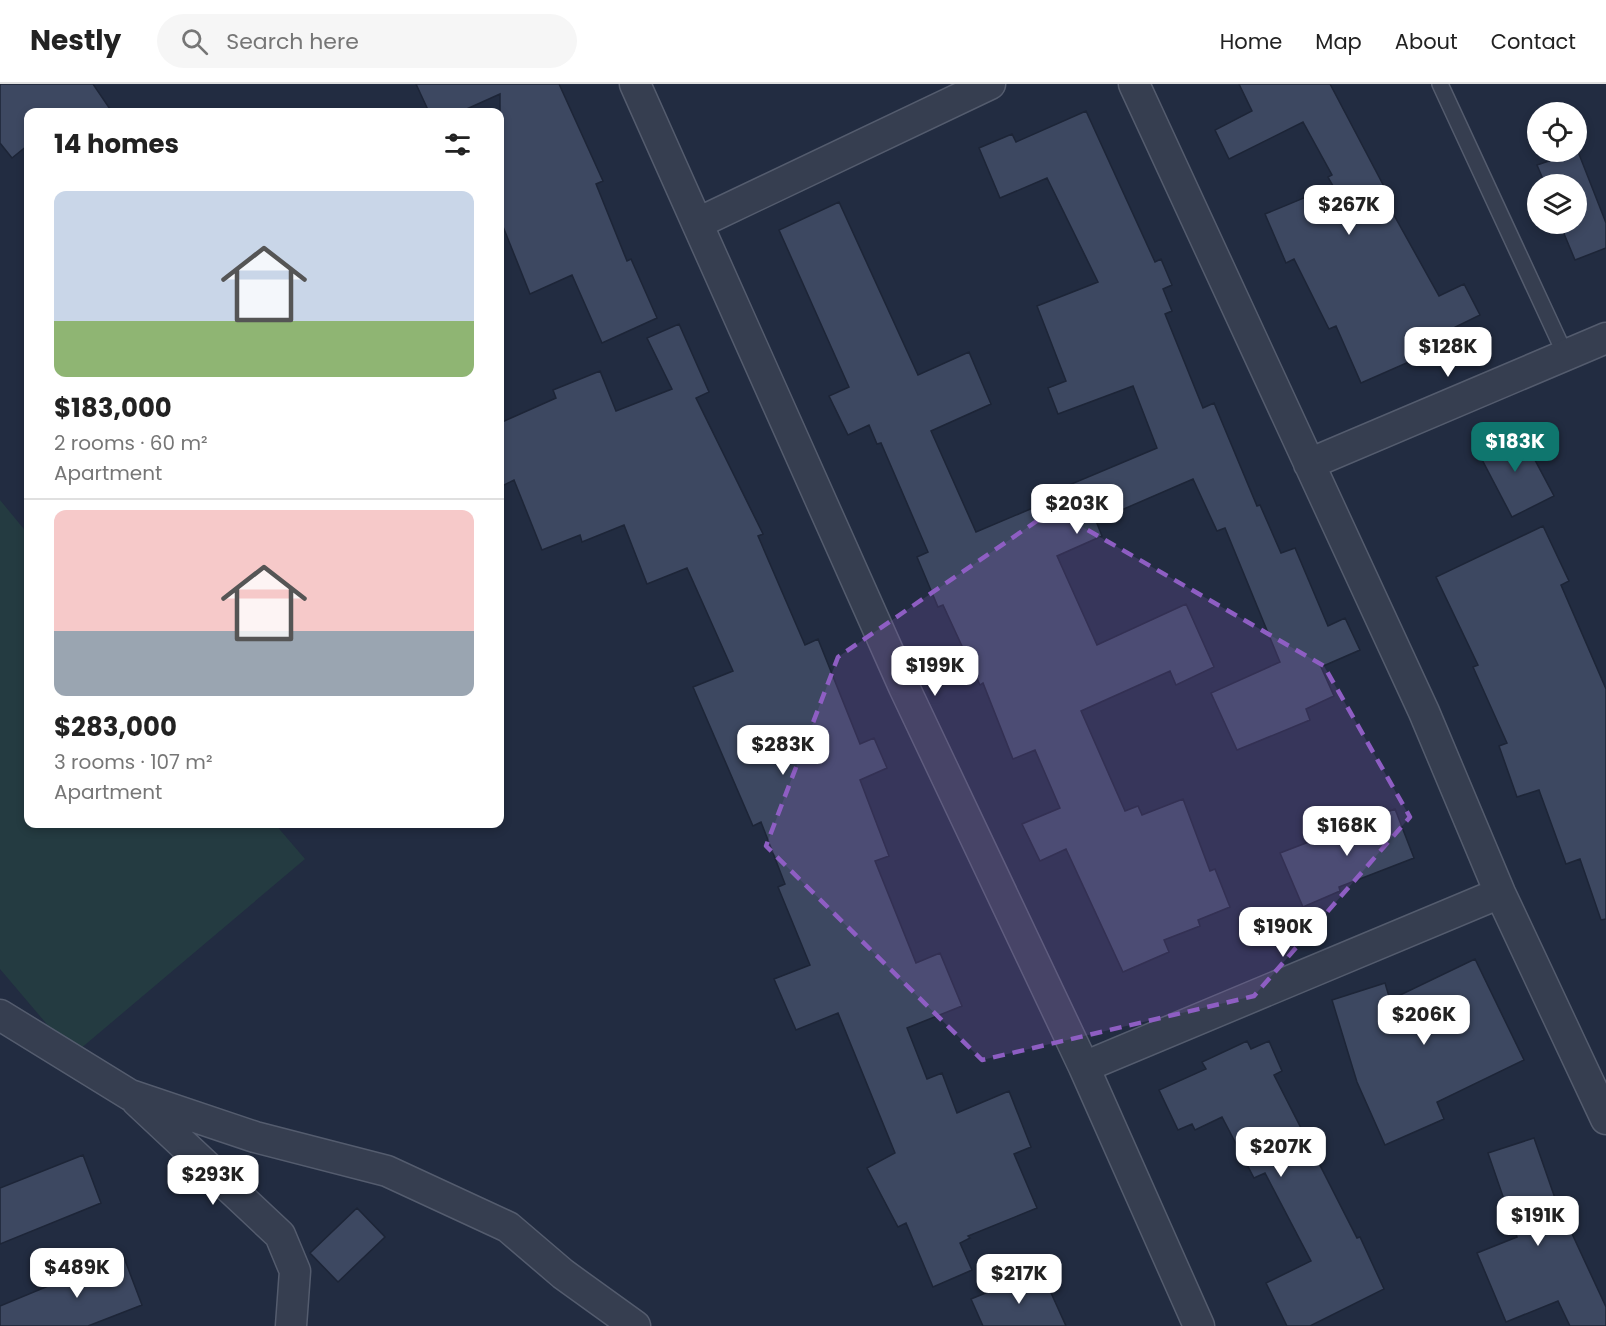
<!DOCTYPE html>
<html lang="en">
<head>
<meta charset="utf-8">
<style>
	:root { --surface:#fff; --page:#f6f6f6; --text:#222; --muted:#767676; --line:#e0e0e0; --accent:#0f766e }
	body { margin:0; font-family:Poppins,sans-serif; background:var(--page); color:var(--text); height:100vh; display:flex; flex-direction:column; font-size:22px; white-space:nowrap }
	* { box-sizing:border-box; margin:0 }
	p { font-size:20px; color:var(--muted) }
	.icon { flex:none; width:33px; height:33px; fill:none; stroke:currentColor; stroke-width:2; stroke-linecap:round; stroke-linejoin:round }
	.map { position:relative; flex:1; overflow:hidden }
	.sheet { position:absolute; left:24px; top:24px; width:480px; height:720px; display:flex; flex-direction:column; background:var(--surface); border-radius:12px; box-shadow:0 3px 9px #0003 }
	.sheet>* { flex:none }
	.fabs { position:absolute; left:1527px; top:18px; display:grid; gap:12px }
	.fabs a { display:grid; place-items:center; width:60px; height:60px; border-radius:50%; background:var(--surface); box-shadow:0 3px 9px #0003; font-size:30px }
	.price { position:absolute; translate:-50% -51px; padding:0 14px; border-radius:12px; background:#fff; color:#222; font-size:20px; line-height:39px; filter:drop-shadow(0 2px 3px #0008) }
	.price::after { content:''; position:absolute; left:50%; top:36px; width:18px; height:14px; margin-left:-9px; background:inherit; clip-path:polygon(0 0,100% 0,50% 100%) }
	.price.current { background:var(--accent); color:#fff }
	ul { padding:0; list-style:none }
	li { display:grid; align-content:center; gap:12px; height:318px; padding:0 30px }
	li+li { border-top:2px solid var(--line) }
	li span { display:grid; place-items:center; height:186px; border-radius:12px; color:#555 }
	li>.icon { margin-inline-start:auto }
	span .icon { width:108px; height:108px; fill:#fffc; stroke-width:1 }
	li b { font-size:26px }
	h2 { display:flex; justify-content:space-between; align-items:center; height:72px; padding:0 30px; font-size:26px }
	header { display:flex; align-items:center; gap:36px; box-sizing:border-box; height:84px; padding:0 30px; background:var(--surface); border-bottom:2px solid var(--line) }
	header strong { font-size:28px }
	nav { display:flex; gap:33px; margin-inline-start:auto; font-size:21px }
	.search { width:420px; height:54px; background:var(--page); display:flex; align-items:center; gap:15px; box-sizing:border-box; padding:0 21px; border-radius:33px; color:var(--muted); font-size:22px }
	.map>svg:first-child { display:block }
	.green { fill:#243b41 }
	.building { fill:#3d4861; stroke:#1d2537; stroke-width:1.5 }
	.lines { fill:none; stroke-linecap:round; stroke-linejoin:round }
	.lane-casing { stroke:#545c6e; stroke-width:18 }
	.street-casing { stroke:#545c6e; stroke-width:33 }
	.lane { stroke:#363e50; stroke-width:15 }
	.street { stroke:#363e50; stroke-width:30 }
	.marked { fill:#8e5ec3; fill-opacity:0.2; stroke:#8e5ec3; stroke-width:4.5; stroke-dasharray:12 8; stroke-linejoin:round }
</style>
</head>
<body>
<header>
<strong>Nestly</strong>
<div class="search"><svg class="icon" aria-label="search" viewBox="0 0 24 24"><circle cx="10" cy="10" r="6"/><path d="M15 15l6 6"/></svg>Search here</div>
<nav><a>Home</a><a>Map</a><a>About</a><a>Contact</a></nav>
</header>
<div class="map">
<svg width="1606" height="1242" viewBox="0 0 1606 1242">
	<rect width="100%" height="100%" fill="#222c41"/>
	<!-- green -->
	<path class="green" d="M 0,416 L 28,450 L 28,740 L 275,740 L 305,775 L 73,971 L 0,885 Z"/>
	<!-- building -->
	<path class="building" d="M 0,0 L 93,0 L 112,28 L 28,28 L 28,61 L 12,74 L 0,59 Z
		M 416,0 L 559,0 L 603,97 L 596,100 L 627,177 L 631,175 L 657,234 L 602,259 L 572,191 L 530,210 L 500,135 L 500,10 L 460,28 L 429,28 Z
		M 1239,0 L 1330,0 L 1389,112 L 1385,115 L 1439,212 L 1464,200 L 1480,231 L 1437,252 L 1443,263 L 1361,299 L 1336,242 L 1329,245 L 1294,175 L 1286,179 L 1265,130 L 1333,102 L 1328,93 L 1332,91 L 1303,38 L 1229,75 L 1215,46 L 1252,27 Z
		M 1086,27 L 1155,178 L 1161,175 L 1172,201 L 1163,205 L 1172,227 L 1165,230 L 1203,324 L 1214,319 L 1257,422 L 1260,421 L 1281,469 L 1295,464 L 1328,542 L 1345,534 L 1360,566 L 1321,583 L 1334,612 L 1306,625 L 1310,636 L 1237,666 L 1211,609 L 1280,578 L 1225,444 L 1217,447 L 1193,395 L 1096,437 L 1102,452 L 1057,472 L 1097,561 L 1186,520 L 1214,583 L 1176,601 L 1170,587 L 1081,627 L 1125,727 L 1138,722 L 1142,731 L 1183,715 L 1210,787 L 1215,785 L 1230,823 L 1198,836 L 1200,842 L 1164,856 L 1169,868 L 1123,888 L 1066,765 L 1040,777 L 1022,740 L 1060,724 L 1035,666 L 1013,675 L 983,599 L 980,601 L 943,521 L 938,523 L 917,473 L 928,468 L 881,359 L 877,360 L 869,341 L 848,351 L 829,312 L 849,303 L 779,146 L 839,118 L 918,291 L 969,268 L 991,320 L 931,347 L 976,448 L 1040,421 L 1039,419 L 1071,404 L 1069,401 L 1157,364 L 1133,302 L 1058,330 L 1048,304 L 1066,297 L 1037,222 L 1098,198 L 1047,94 L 1000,114 L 979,64 L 1012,50 L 1016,58 Z
		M 1577,65 L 1606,139 L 1606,164 L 1575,176 L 1560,140 L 1576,140 L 1576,100 L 1545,100 L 1537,81 L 1576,68 Z
		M 679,240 L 709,308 L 696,314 L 763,450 L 758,452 L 805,561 L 818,555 L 860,660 L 874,654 L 887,684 L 860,696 L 889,772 L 875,777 L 916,879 L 940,869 L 962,922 L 907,944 L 927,995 L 942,989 L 957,1029 L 1009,1007 L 1031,1063 L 1014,1070 L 1037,1124 L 968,1152 L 970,1154 L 960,1159 L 972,1186 L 933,1203 L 906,1139 L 898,1143 L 867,1084 L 895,1069 L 838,929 L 796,946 L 774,895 L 810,881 L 778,803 L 785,800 L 761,738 L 753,742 L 693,603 L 733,587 L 687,484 L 647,500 L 624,441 L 582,458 L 580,451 L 542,466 L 514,396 L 500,403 L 500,339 L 556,314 L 553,306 L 600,287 L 616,327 L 672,305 L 647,254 Z
		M 1518,344 L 1554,412 L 1512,433 L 1477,366 Z
		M 1543,442 L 1569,497 L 1561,501 L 1606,605 L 1606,835 L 1601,836 L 1580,775 L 1566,780 L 1539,706 L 1517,713 L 1499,662 L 1507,659 L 1473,583 L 1478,581 L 1436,493 Z
		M 1395,725 L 1414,774 L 1339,803 L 1340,807 L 1303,823 L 1280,769 Z
		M 1475,875 L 1524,976 L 1437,1018 L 1444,1035 L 1385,1061 L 1357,998 L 1332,916 L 1385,899 L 1390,916 Z
		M 1247,957 L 1251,965 L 1269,957 L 1282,987 L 1274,991 L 1357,1154 L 1360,1153 L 1384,1205 L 1310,1242 L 1287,1242 L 1266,1199 L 1311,1177 L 1265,1089 L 1254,1094 L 1222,1033 L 1195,1046 L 1192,1040 L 1178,1046 L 1159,1006 L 1206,985 L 1202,978 Z
		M 1534,1054 L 1564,1140 L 1567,1139 L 1606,1223 L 1606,1242 L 1570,1242 L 1558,1217 L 1506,1238 L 1477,1169 L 1517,1153 L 1488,1069 Z
		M 83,1071 L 101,1119 L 0,1160 L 0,1104 Z
		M 357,1124 L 385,1153 L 338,1198 L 310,1169 Z
		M 123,1171 L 142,1221 L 88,1242 L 0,1242 L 0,1222 Z
		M 1042,1189 L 1066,1242 L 983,1242 L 971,1215 L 1005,1201 L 1007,1204 Z"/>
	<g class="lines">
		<defs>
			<path id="lane" d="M 1440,0 L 1565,270"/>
			<path id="street" d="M 635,0 L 904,603 L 1084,983 L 1199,1242
				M 1134,0 L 1424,628 L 1500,809 L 1606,1035
				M 698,139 L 990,0
				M 1309,380 L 1606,254
				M 0,931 L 130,1011 L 255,1053 L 387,1087 L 508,1143 L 563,1190 L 635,1242
				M 1084,983 L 1500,809
				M 137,1017 L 280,1151 L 295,1187 L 291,1242"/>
		</defs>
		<!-- lane casing -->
		<use href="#lane" class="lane-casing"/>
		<!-- street casing -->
		<use href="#street" class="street-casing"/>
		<!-- lane -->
		<use href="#lane" class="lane"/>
		<!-- street -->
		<use href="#street" class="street"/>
	</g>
	<!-- marked area -->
	<path class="marked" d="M 1053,426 L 1324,582 L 1410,733 L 1254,912 L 982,976 L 766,762 L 838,573 Z"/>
</svg>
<div class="fabs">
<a><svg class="icon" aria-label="locate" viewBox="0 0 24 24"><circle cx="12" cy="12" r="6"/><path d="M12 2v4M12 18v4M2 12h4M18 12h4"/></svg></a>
<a><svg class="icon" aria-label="layers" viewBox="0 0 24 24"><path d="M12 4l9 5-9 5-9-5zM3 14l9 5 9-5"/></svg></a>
</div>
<b class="price" style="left:1349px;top:152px">$267K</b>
<b class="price" style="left:1448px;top:294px">$128K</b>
<b class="price current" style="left:1515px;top:389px">$183K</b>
<b class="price" style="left:1077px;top:451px">$203K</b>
<b class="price" style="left:935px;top:613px">$199K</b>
<b class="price" style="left:783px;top:692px">$283K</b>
<b class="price" style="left:1347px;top:773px">$168K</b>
<b class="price" style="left:1283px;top:874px">$190K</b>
<b class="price" style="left:1424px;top:962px">$206K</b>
<b class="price" style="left:1281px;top:1094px">$207K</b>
<b class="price" style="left:213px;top:1122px">$293K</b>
<b class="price" style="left:1538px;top:1163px">$191K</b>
<b class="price" style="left:77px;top:1215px">$489K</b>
<b class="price" style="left:1019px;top:1221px">$217K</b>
<section class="sheet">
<h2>14 homes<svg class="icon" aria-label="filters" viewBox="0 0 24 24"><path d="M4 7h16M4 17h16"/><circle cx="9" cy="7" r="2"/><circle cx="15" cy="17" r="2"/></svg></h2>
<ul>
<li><span style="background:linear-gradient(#c9d6e8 70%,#8fb573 0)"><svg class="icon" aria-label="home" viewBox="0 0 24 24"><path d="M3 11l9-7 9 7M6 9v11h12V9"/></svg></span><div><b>$183,000</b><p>2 rooms · 60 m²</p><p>Apartment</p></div></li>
<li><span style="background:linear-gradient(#f6c9c9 65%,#9aa5b1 0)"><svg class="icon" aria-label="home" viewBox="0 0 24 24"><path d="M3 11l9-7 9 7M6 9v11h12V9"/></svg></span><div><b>$283,000</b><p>3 rooms · 107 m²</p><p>Apartment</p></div></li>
</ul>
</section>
</div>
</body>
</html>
